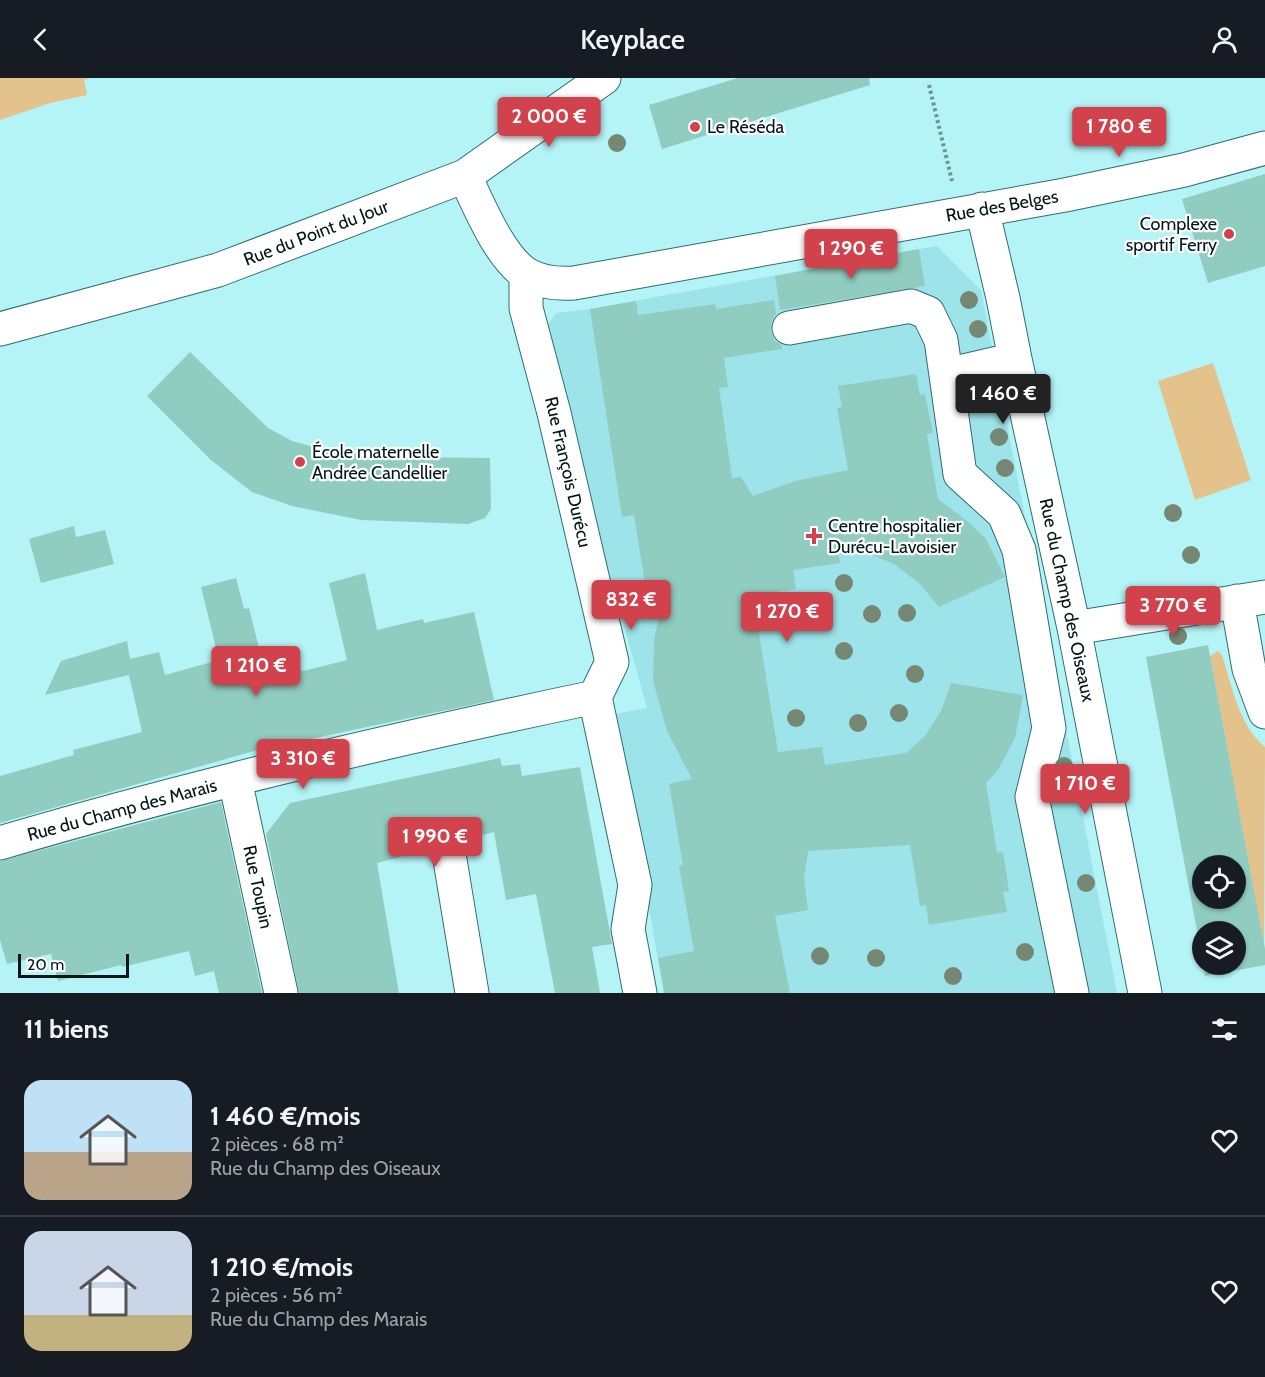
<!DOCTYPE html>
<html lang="fr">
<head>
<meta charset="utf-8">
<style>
	:root { --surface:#171b24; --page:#242831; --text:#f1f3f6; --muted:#9ea1a6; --line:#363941; --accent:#d2424d }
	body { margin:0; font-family:Cabin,sans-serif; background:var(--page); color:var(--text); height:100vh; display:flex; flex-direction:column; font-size:22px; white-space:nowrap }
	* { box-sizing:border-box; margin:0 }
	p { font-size:20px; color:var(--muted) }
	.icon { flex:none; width:33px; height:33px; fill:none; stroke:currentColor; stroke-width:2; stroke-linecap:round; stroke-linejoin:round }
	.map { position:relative; height:915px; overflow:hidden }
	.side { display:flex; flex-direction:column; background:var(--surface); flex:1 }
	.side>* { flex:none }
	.buttons { position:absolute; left:1192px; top:777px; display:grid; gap:12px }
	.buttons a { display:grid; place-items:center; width:54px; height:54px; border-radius:50%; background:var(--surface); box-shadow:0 2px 4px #0004; font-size:30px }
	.scale { position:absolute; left:18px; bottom:15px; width:111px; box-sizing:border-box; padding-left:6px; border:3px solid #001617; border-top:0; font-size:16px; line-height:21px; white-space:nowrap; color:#001617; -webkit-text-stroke:4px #fff; paint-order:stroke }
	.price { position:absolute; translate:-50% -51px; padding:0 14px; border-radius:6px; background:var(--accent); color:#fff; font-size:20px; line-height:39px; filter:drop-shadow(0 2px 3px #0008) }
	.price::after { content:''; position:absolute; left:50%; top:36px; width:18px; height:14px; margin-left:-9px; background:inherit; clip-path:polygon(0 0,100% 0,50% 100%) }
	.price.selected { background:#222; color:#fff }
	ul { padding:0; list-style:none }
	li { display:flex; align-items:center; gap:18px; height:150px; padding:0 24px }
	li+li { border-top:2px solid var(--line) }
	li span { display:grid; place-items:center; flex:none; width:168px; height:120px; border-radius:18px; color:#555 }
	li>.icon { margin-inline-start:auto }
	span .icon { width:72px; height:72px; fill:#fffc; stroke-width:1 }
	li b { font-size:26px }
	h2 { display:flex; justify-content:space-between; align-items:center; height:72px; padding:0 24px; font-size:26px }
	header { display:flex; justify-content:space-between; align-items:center; height:78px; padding:0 24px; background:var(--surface); font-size:27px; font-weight:600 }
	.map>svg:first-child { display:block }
	.built { fill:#9ce4e9 }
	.green { fill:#e3c28c }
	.building { fill:#91ccc0; fill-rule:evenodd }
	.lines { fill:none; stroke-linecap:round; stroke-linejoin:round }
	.minor-casing { stroke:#2f6d71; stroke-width:35 }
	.path { stroke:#699799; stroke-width:4; stroke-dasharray:3 3; stroke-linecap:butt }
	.minor { stroke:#fff; stroke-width:33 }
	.tree { fill:#768874 }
	.poi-dot { fill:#d2424d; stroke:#fff; stroke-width:2 }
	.labels { text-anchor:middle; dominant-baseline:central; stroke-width:4.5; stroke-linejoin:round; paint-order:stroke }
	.poi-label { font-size:18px; fill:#001617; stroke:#fff; text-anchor:start }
	.street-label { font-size:18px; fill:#001617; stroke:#fff }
</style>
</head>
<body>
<header><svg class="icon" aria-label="back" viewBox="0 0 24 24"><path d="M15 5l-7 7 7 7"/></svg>Keyplace<svg class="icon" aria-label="person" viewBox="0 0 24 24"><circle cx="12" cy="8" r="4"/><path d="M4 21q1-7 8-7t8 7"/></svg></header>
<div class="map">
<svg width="1265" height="915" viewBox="0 0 1265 915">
	<rect width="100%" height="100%" fill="#b4f3f6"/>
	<!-- built -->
	<path class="built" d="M 937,168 L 981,212 L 1117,915 L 664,915 L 615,636 L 647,630 L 542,255 L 556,235 L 590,231 Z"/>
	<!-- green -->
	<path class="green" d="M 0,0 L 90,0 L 84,2 L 87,17 L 50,25 L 0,42 Z
		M 1213,285 L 1251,402 L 1195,422 L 1158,303 Z
		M 1218,573 L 1222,577 C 1232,608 1239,648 1265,669 L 1264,867 L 1210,578 Z"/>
	<!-- building -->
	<path class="building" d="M 738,0 L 869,0 L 870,7 L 662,71 L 649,27 Z
		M 1265,96 L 1265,188 L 1208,205 L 1182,121 Z
		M 919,171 L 925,208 L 780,232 L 775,198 Z
		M 774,222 L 776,236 L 771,244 L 771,253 L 774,262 L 781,267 L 782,271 L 724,280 L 728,309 L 719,310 L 732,400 L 741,399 L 753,418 L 795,403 L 848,392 L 837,330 L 842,329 L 838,308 L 916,296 L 920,317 L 925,316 L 933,355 L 927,356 L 938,421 L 967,443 L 986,461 L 1005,499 L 939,529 L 920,506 L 894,486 L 836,462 L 840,485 L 793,492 L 796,511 L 753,518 L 778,674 L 822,669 L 825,687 L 906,675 L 925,658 L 932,647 L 941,633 L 951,605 L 1023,617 L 1015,660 L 998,692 L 986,705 L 997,775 L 1003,774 L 1009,813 L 1003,814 L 1007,834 L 929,847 L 926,827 L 920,828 L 910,767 L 808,773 L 804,801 L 808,832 L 775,838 L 790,915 L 664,915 L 658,880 L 694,873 L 679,788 L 683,787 L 669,706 L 692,701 L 667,653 L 653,603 L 654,563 L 663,516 L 647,518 L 634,437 L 622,439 L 590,231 L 636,223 L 638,237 L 715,226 L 716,231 Z
		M 190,274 L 268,350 L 292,363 L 329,373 L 362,377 L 389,379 L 490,380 L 491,431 L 485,440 L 468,446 L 361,442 L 292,428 L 252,414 L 211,382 L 147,318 Z
		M 74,448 L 76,459 L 105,452 L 114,486 L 41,505 L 29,461 Z
		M 365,495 L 377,552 L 423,541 L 424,545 L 474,534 L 494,622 L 254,673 L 0,745 L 0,698 L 74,677 L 73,672 L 142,654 L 129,597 L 45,617 L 61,583 L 127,563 L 130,581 L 159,574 L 165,597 L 219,582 L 201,509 L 236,500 L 244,531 L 249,530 L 267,602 L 347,582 L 329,505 Z
		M 1208,567 L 1265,871 L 1265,887 L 1205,898 L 1203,886 L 1236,886 L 1236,854 L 1203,854 L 1203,885 L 1146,579 ZM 1203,788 L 1236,788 L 1236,820 L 1203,820 Z
		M 500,680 L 502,688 L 520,686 L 522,698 L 580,689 L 612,866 L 592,869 L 600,915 L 555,915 L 536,816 L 506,822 L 494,754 L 455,764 L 446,764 L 437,769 L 377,785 L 399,915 L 299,915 L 266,756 L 290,725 Z
		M 221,724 L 262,915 L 219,915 L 214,893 L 195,898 L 189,873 L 122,889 L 121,887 L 58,903 L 51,876 L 7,886 L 0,862 L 0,783 Z"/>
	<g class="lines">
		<defs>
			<path id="minor" d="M 465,98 C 478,126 501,182 528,197 C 542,205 558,206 574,205 L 1065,117 L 1184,92 L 1265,70
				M 982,131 L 1003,220 L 1015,281 L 1074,550 L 1145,915
				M 526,196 L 526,230 L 554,335 L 612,584 L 595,619 L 635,807 L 628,851 L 640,915
				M 789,250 L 911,228 L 928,235 L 941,262 L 960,396 L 1004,436 L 1019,472 L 1049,650 L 1032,719 L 1072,915
				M 0,251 L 218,192 L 465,98 L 604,0
				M 946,297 L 1015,281
				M 1237,523 L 1249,591 L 1265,634
				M 1074,550 L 1265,519
				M 235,702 L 281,915
				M 0,765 C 196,707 396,661 595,619
				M 450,782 L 472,915"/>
		</defs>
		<!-- minor casing -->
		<use href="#minor" class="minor-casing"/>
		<!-- path -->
		<path class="path" d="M 929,7 L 952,103"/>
		<!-- minor -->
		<use href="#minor" class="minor"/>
	</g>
	<!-- trees -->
	<g class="tree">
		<circle cx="617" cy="65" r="9"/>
		<circle cx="969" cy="222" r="9"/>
		<circle cx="978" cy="251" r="9"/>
		<circle cx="994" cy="319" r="9"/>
		<circle cx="999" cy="359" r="9"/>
		<circle cx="1005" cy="390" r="9"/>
		<circle cx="1173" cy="435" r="9"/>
		<circle cx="1191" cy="477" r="9"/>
		<circle cx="844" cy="505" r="9"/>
		<circle cx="778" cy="534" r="9"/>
		<circle cx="907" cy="535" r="9"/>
		<circle cx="872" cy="536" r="9"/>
		<circle cx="1178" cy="558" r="9"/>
		<circle cx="844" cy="573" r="9"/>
		<circle cx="915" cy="596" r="9"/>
		<circle cx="899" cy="635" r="9"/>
		<circle cx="796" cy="640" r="9"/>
		<circle cx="858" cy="645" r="9"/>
		<circle cx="1064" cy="688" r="9"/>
		<circle cx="1086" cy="805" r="9"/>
		<circle cx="1025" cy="874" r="9"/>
		<circle cx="820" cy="878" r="9"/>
		<circle cx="876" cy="880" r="9"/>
		<circle cx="953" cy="898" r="9"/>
	</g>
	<!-- markers -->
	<g class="poi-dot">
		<circle cx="695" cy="49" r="6"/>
		<circle cx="1229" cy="156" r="6"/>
		<circle cx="300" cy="384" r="6"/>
		<path d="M811 449h6v6h6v6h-6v6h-6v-6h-6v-6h6z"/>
	</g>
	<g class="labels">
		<!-- poi labels -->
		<g class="poi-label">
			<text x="707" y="49">Le Réséda</text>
			<text x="1217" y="146" text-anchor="end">Complexe<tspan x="1217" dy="21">sportif Ferry</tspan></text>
			<text x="312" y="374">École maternelle<tspan x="312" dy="21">Andrée Candellier</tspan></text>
			<text x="828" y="448">Centre hospitalier<tspan x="828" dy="21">Durécu-Lavoisier</tspan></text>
		</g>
		<!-- street labels -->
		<g class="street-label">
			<text transform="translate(1002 128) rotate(-10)">Rue des Belges</text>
			<text transform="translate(316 155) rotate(-21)">Rue du Point du Jour</text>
			<text transform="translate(568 394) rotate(77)">Rue François Durécu</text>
			<text transform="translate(1067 522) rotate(78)">Rue du Champ des Oiseaux</text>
			<text transform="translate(122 732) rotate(-15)">Rue du Champ des Marais</text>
			<text transform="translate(258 809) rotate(78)">Rue Toupin</text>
		</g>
	</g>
</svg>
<div class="buttons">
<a><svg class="icon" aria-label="locate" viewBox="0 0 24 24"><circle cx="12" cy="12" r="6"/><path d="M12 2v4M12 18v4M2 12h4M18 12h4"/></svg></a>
<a><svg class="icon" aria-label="layers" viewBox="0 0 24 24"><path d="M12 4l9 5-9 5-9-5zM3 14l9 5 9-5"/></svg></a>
</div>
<div class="scale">20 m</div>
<b class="price" style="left:549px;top:70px">2 000 €</b>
<b class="price" style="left:1119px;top:80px">1 780 €</b>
<b class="price" style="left:851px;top:202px">1 290 €</b>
<b class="price selected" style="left:1003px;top:347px">1 460 €</b>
<b class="price" style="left:631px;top:553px">832 €</b>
<b class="price" style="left:1173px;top:559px">3 770 €</b>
<b class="price" style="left:787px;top:565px">1 270 €</b>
<b class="price" style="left:256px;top:619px">1 210 €</b>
<b class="price" style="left:303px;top:712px">3 310 €</b>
<b class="price" style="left:1085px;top:737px">1 710 €</b>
<b class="price" style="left:435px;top:790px">1 990 €</b>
</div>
<section class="side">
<h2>11 biens<svg class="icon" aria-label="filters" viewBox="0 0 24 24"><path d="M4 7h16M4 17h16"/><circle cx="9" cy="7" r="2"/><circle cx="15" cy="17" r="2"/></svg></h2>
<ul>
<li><span style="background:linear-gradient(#bfe0f5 60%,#b9a48a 0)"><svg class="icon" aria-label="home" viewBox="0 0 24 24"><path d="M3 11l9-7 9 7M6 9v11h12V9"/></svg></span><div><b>1 460 €/mois</b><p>2 pièces · 68 m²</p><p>Rue du Champ des Oiseaux</p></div><svg class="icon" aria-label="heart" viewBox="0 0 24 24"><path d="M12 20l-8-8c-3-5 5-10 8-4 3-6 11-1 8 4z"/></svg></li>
<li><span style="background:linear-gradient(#c9d6e8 70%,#c2b280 0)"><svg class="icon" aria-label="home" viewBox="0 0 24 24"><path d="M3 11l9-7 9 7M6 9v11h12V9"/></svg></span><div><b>1 210 €/mois</b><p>2 pièces · 56 m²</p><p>Rue du Champ des Marais</p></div><svg class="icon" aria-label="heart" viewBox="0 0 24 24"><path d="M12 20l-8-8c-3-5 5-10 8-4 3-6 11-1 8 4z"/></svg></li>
</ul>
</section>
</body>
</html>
